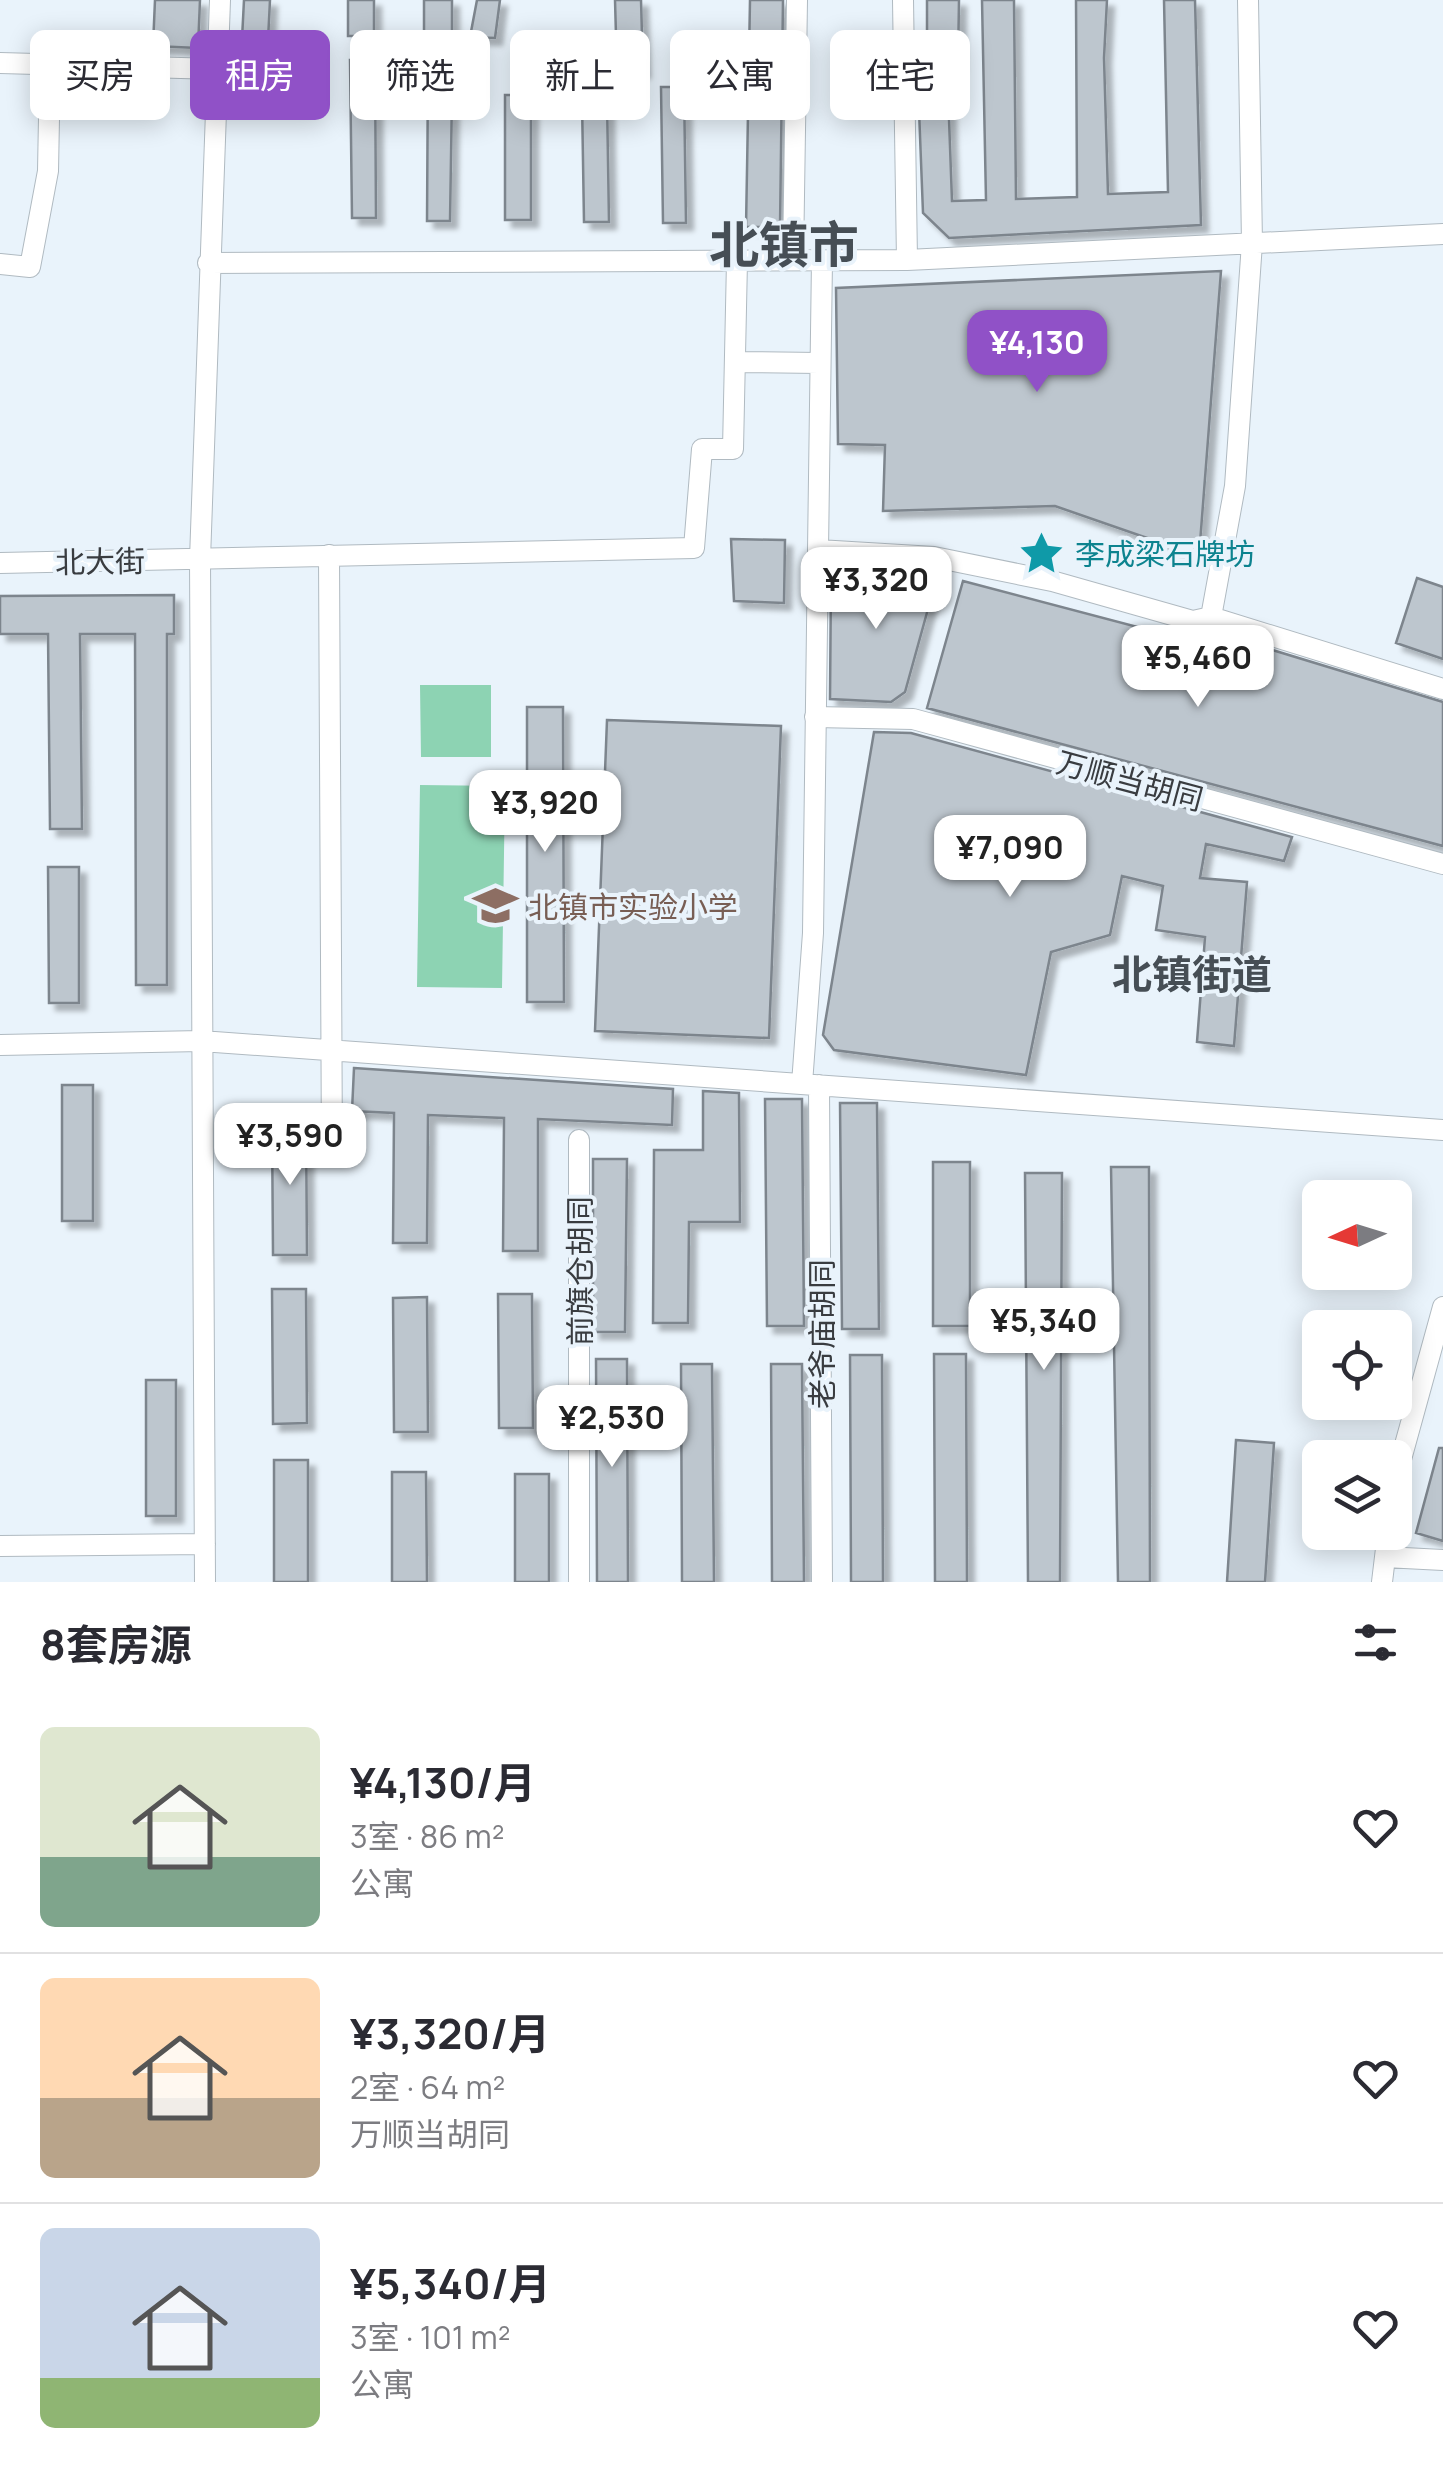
<!DOCTYPE html>
<html lang="zh">
<head>
<meta charset="utf-8">
<style>
	:root { --surface:#fff; --page:#f2f2f3; --text:#2b2b33; --muted:#7c7c81; --line:#e1e1e2; --accent:#9051c7 }
	body { margin:0; font-family:Manrope,"Noto Sans SC",sans-serif; background:var(--page); color:var(--text); height:100vh; display:flex; flex-direction:column; font-size:38px; white-space:nowrap }
	* { box-sizing:border-box; margin:0 }
	p { font-size:32px; color:var(--muted) }
	.icon { flex:none; width:55px; height:55px; fill:none; stroke:currentColor; stroke-width:2; stroke-linecap:round; stroke-linejoin:round }
	.map { position:relative; height:1582px; overflow:hidden }
	.side { display:flex; flex-direction:column; background:var(--surface); flex:1 }
	.side>* { flex:none }
	.top-card { position:absolute; left:30px; top:30px; width:1385px; height:90px; display:flex; gap:20px }
	.needle { width:65px; rotate:266deg }
	.controls { position:absolute; left:1302px; top:1180px; display:grid; gap:20px }
	.controls a { display:grid; place-items:center; width:110px; height:110px; border-radius:15px; background:var(--surface); box-shadow:0 5px 25px #0003; font-size:50px }
	.price { position:absolute; translate:-50% -85px; padding:0 22px; border-radius:20px; background:#fff; color:#222; font-size:32px; line-height:65px; filter:drop-shadow(0 2px 5px #0008) }
	.price::after { content:''; position:absolute; left:50%; top:60px; width:30px; height:22px; margin-left:-15px; background:inherit; clip-path:polygon(0 0,100% 0,50% 100%) }
	.price.current { background:var(--accent); color:#fff }
	ul { padding:0; list-style:none }
	li { display:flex; align-items:center; gap:30px; height:250px; padding:0 40px }
	li+li { border-top:2px solid var(--line) }
	li span { display:grid; place-items:center; flex:none; width:280px; height:200px; border-radius:15px; color:#555 }
	li>.icon { margin-inline-start:auto }
	span .icon { width:120px; height:120px; fill:#fffc; stroke-width:1 }
	li b { font-size:42px }
	h2 { display:flex; justify-content:space-between; align-items:center; height:120px; padding:0 40px; font-size:42px }
	.pill { padding:0 35px; border-radius:15px; background:var(--surface); box-shadow:0 5px 25px #0003; font-size:35px; line-height:90px }
	.pill.current { background:var(--accent); color:#fff }
	.map>svg:first-child { display:block }
	.green { fill:#8dd3b3 }
	.building { fill:#bdc6ce; stroke:#7d858d; stroke-width:2.5; filter:url(#shadow) }
	.lines { fill:none; stroke-linecap:round; stroke-linejoin:round }
	.minor-casing { stroke:#b0bac1; stroke-width:22 }
	.minor { stroke:#fff; stroke-width:20 }
	.labels { text-anchor:middle; dominant-baseline:central; stroke-width:8; stroke-linejoin:round; paint-order:stroke }
	.culture-label { font-size:30px; fill:#0d838f; stroke:#e9f3fb; text-anchor:start }
	.street-label { font-size:30px; fill:#393c40; stroke:#e9f3fb }
	.education-label { font-size:30px; fill:#785e54; stroke:#e9f3fb; text-anchor:start }
	.district-label { font-size:40px; font-weight:bold; fill:#464e55; stroke:#e9f3fb }
	.town-label { font-size:50px; font-weight:bold; fill:#464e55; stroke:#e9f3fb }
</style>
</head>
<body>
<div class="map">
<svg width="1443" height="1582" viewBox="0 0 1443 1582">
	<defs>
		<filter id="shadow"><feDropShadow dx="7" dy="7" stdDeviation="2.5" flood-color="#0004"/></filter>
	</defs>
	<rect width="100%" height="100%" fill="#e9f3fb"/>
	<!-- green -->
	<path class="green" d="M 420,685 L 491,685 L 491,757 L 421,757 Z
		M 420,785 L 505,786 L 502,988 L 417,987 Z"/>
	<!-- building -->
	<path class="building" d="M 155,0 L 200,0 L 198,48 L 153,46 Z
		M 244,0 L 270,0 L 268,40 L 242,39 Z
		M 348,0 L 374,0 L 374,36 L 348,36 Z
		M 424,0 L 452,0 L 452,37 L 424,37 Z
		M 477,0 L 500,0 L 495,38 L 470,37 Z
		M 615,0 L 641,0 L 643,71 L 617,71 Z
		M 750,0 L 783,0 L 780,227 L 746,227 Z
		M 927,0 L 959,0 L 958,64 L 947,64 L 952,201 L 986,200 L 982,0 L 1014,0 L 1016,199 L 1077,197 L 1076,0 L 1107,0 L 1104,58 L 1108,194 L 1168,192 L 1164,0 L 1195,0 L 1201,225 L 949,238 L 923,213 L 918,84 L 927,83 Z
		M 350,60 L 375,60 L 376,218 L 352,218 Z
		M 428,60 L 451,60 L 451,89 L 434,94 L 452,95 L 450,221 L 427,221 Z
		M 661,87 L 684,87 L 686,223 L 663,223 Z
		M 505,95 L 531,95 L 531,220 L 505,220 Z
		M 582,100 L 607,100 L 609,222 L 584,222 Z
		M 1221,271 L 1199,556 L 1055,506 L 883,511 L 885,445 L 838,444 L 836,288 Z
		M 731,539 L 785,540 L 784,603 L 734,601 Z
		M 897,569 L 927,570 L 936,580 L 905,692 L 891,702 L 830,699 L 831,576 Z
		M 1417,578 L 1443,587 L 1443,659 L 1396,643 Z
		M 963,581 L 1179,638 L 1210,631 L 1443,702 L 1443,846 L 927,708 Z
		M 174,595 L 174,634 L 167,634 L 167,985 L 136,985 L 135,634 L 80,634 L 82,829 L 50,829 L 48,634 L 0,634 L 0,596 Z
		M 527,707 L 563,707 L 564,1002 L 527,1002 Z
		M 607,720 L 781,726 L 769,1038 L 595,1031 Z
		M 874,732 L 911,733 L 1292,837 L 1284,861 L 1206,844 L 1200,878 L 1247,882 L 1234,1046 L 1197,1042 L 1205,937 L 1156,930 L 1163,886 L 1122,876 L 1110,935 L 1051,952 L 1026,1075 L 834,1050 L 823,1035 Z
		M 48,867 L 79,867 L 79,1003 L 49,1003 Z
		M 354,1068 L 673,1089 L 672,1125 L 538,1119 L 538,1251 L 503,1251 L 504,1118 L 428,1115 L 427,1243 L 393,1243 L 394,1113 L 352,1111 Z
		M 62,1085 L 93,1085 L 93,1221 L 62,1221 Z
		M 703,1091 L 739,1093 L 740,1222 L 689,1222 L 688,1323 L 653,1323 L 654,1150 L 703,1150 Z
		M 765,1099 L 802,1099 L 804,1326 L 767,1326 Z
		M 840,1103 L 877,1103 L 879,1329 L 842,1329 Z
		M 306,1120 L 307,1255 L 273,1255 L 272,1121 Z
		M 593,1159 L 627,1159 L 625,1332 L 593,1332 Z
		M 933,1162 L 970,1162 L 970,1326 L 933,1326 Z
		M 1111,1167 L 1149,1167 L 1150,1582 L 1118,1582 Z
		M 1025,1173 L 1062,1173 L 1060,1582 L 1028,1582 Z
		M 272,1289 L 306,1289 L 307,1423 L 273,1424 Z
		M 498,1294 L 532,1294 L 533,1428 L 499,1428 Z
		M 427,1297 L 428,1432 L 394,1432 L 393,1298 Z
		M 934,1354 L 966,1354 L 967,1582 L 935,1582 Z
		M 850,1355 L 882,1355 L 883,1582 L 851,1582 Z
		M 596,1359 L 627,1359 L 628,1582 L 597,1582 Z
		M 681,1364 L 712,1364 L 714,1582 L 682,1582 Z
		M 771,1364 L 802,1364 L 804,1582 L 772,1582 Z
		M 146,1380 L 176,1380 L 176,1516 L 146,1516 Z
		M 1236,1440 L 1274,1443 L 1265,1582 L 1227,1582 Z
		M 1439,1448 L 1443,1448 L 1443,1541 L 1416,1533 Z
		M 274,1460 L 308,1460 L 308,1582 L 274,1582 Z
		M 392,1472 L 426,1472 L 427,1582 L 392,1582 Z
		M 515,1474 L 549,1474 L 549,1582 L 515,1582 Z"/>
	<g class="lines">
		<defs>
			<path id="minor" d="M 903,0 L 907,260
				M 0,63 L 217,69
				M 793,260 L 797,0
				M 822,260 L 818,550 L 934,557 L 1052,581 L 1193,621 L 1211,617 L 1443,689
				M 208,263 L 907,260 L 1443,234
				M 0,264 L 30,267 L 48,171 L 50,64
				M 738,362 L 819,363
				M 329,555 L 332,1157
				M 0,563 L 694,548 L 702,449 L 733,449 L 737,261
				M 1211,617 L 1235,486 L 1252,243 L 1248,0
				M 815,717 L 913,719 L 1443,864
				M 0,1045 L 201,1041 L 1443,1130
				M 802,1084 L 813,933 L 818,550
				M 819,1085 L 822,1582
				M 579,1140 L 579,1582
				M 1395,1481 L 1443,1307
				M 0,1546 L 205,1544
				M 1385,1557 L 1443,1560
				M 205,1582 L 200,559 L 220,0
				M 1382,1582 L 1388,1532"/>
		</defs>
		<!-- minor casing -->
		<use href="#minor" class="minor-casing"/>
		<!-- minor -->
		<use href="#minor" class="minor"/>
	</g>
	<!-- icons -->
	<defs>
		<symbol id="sight-bare" viewBox="-9 -9 18 18"><path d="M0-6L1.8-2.2L6-1.7L2.9 1.2L3.7 5.4L0 3.3L-3.7 5.4L-2.9 1.2L-6-1.7L-1.8-2.2Z" fill="#0f9aa8" stroke="#e9f3fb" stroke-width="2.5" paint-order="stroke"/></symbol>
		<symbol id="school-bare" viewBox="-9 -9 18 18"><path d="M0-5L7-2L0 1L-7-2ZM-4 1L0 2.5L4 1V4Q0 6-4 4Z" fill="#8d6e63" stroke="#e9f3fb" stroke-width="2.5" paint-order="stroke"/></symbol>
	</defs>
	<g fill-rule="evenodd">
		<use href="#sight-bare" x="1010" y="522" width="63" height="63"/>
		<use href="#school-bare" x="464" y="874" width="63" height="63"/>
	</g>
	<g class="labels">
		<!-- culture labels -->
		<g class="culture-label">
			<text x="1075" y="553">李成梁石牌坊</text>
		</g>
		<!-- street labels -->
		<g class="street-label">
			<text transform="translate(100 561) rotate(-1)">北大街</text>
			<text transform="translate(1130 780) rotate(15)">万顺当胡同</text>
			<text transform="translate(579 1271) rotate(-90)">前旗仓胡同</text>
			<text transform="translate(821 1334) rotate(-90)">老爷庙胡同</text>
		</g>
		<!-- education labels -->
		<g class="education-label">
			<text x="528" y="906">北镇市实验小学</text>
		</g>
		<!-- district labels -->
		<g class="district-label">
			<text x="1192" y="973">北镇街道</text>
		</g>
		<!-- town labels -->
		<g class="town-label">
			<text x="784" y="244">北镇市</text>
		</g>
	</g>
</svg>
<div class="controls">
<a><svg class="needle" viewBox="-14 -14 28 28"><path d="M0-13l5 13h-10z" fill="#e53935"/><path d="M0 13l5-13h-10z" fill="#7c7c81"/></svg></a>
<a><svg class="icon" aria-label="locate" viewBox="0 0 24 24"><circle cx="12" cy="12" r="6"/><path d="M12 2v4M12 18v4M2 12h4M18 12h4"/></svg></a>
<a><svg class="icon" aria-label="layers" viewBox="0 0 24 24"><path d="M12 4l9 5-9 5-9-5zM3 14l9 5 9-5"/></svg></a>
</div>
<b class="price current" style="left:1037px;top:395px">¥4,130</b>
<b class="price" style="left:876px;top:632px">¥3,320</b>
<b class="price" style="left:1198px;top:710px">¥5,460</b>
<b class="price" style="left:545px;top:855px">¥3,920</b>
<b class="price" style="left:1010px;top:900px">¥7,090</b>
<b class="price" style="left:290px;top:1188px">¥3,590</b>
<b class="price" style="left:1044px;top:1373px">¥5,340</b>
<b class="price" style="left:612px;top:1470px">¥2,530</b>
<div class="top-card">
<a class="pill">买房</a>
<a class="pill current">租房</a>
<a class="pill">筛选</a>
<a class="pill">新上</a>
<a class="pill">公寓</a>
<a class="pill">住宅</a>
</div>
</div>
<section class="side">
<h2>8套房源<svg class="icon" aria-label="filters" viewBox="0 0 24 24"><path d="M4 7h16M4 17h16"/><circle cx="9" cy="7" r="2"/><circle cx="15" cy="17" r="2"/></svg></h2>
<ul>
<li><span style="background:linear-gradient(#dfe7d0 65%,#7fa58c 0)"><svg class="icon" aria-label="home" viewBox="0 0 24 24"><path d="M3 11l9-7 9 7M6 9v11h12V9"/></svg></span><div><b>¥4,130/月</b><p>3室 · 86 m²</p><p>公寓</p></div><svg class="icon" aria-label="heart" viewBox="0 0 24 24"><path d="M12 20l-8-8c-3-5 5-10 8-4 3-6 11-1 8 4z"/></svg></li>
<li><span style="background:linear-gradient(#ffd9b3 60%,#b9a48a 0)"><svg class="icon" aria-label="home" viewBox="0 0 24 24"><path d="M3 11l9-7 9 7M6 9v11h12V9"/></svg></span><div><b>¥3,320/月</b><p>2室 · 64 m²</p><p>万顺当胡同</p></div><svg class="icon" aria-label="heart" viewBox="0 0 24 24"><path d="M12 20l-8-8c-3-5 5-10 8-4 3-6 11-1 8 4z"/></svg></li>
<li><span style="background:linear-gradient(#c9d6e8 75%,#8fb573 0)"><svg class="icon" aria-label="home" viewBox="0 0 24 24"><path d="M3 11l9-7 9 7M6 9v11h12V9"/></svg></span><div><b>¥5,340/月</b><p>3室 · 101 m²</p><p>公寓</p></div><svg class="icon" aria-label="heart" viewBox="0 0 24 24"><path d="M12 20l-8-8c-3-5 5-10 8-4 3-6 11-1 8 4z"/></svg></li>
</ul>
</section>
</body>
</html>
